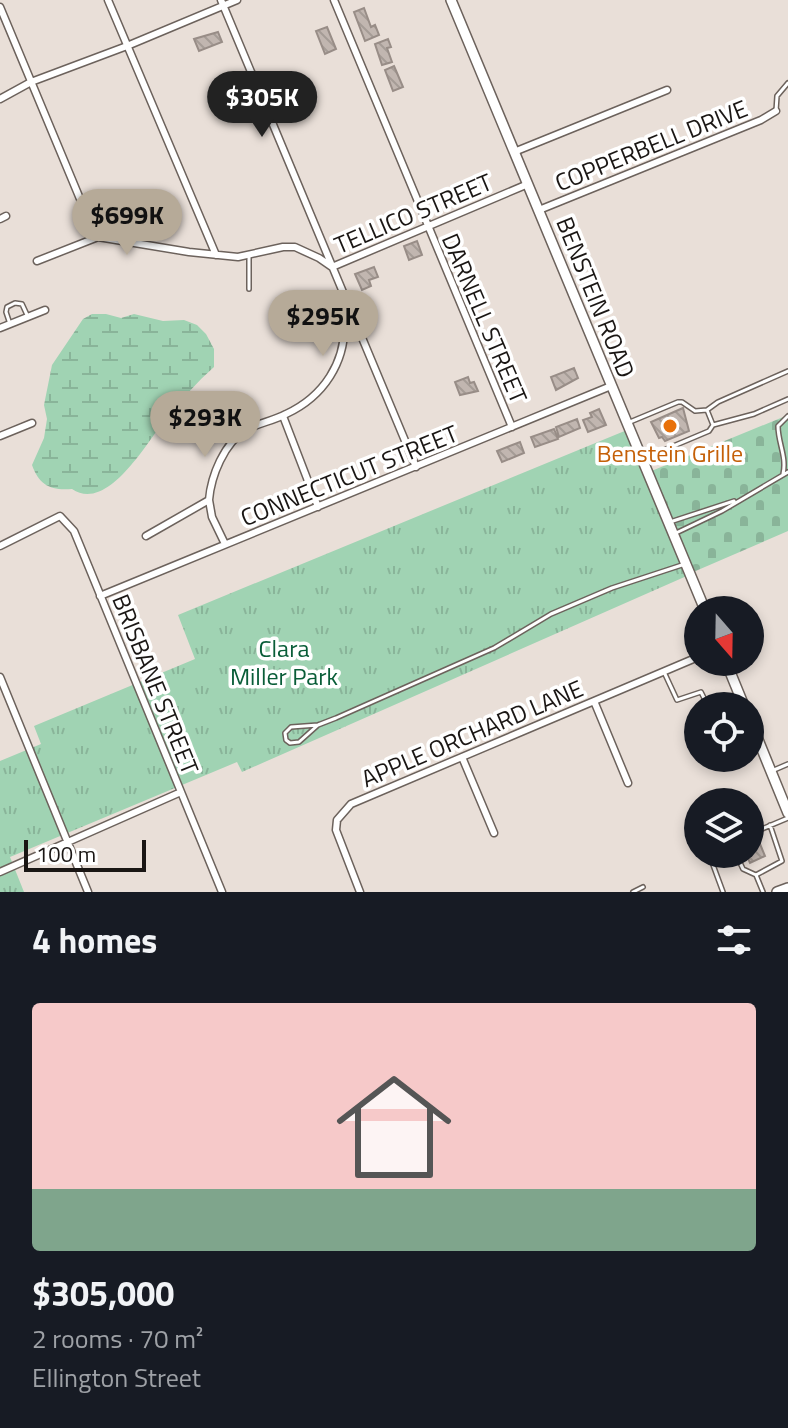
<!DOCTYPE html>
<html lang="en">
<head>
<meta charset="utf-8">
<style>
	:root { --surface:#171b24; --page:#242831; --text:#f1f3f6; --muted:#9ea1a6; --accent:#b6aa98 }
	body { margin:0; font-family:"Titillium Web",sans-serif; background:var(--page); color:var(--text); height:100vh; display:flex; flex-direction:column; font-size:30px; white-space:nowrap }
	* { box-sizing:border-box; margin:0 }
	p { font-size:26px; color:var(--muted) }
	.icon { flex:none; width:44px; height:44px; fill:none; stroke:currentColor; stroke-width:2; stroke-linecap:round; stroke-linejoin:round }
	.map { position:relative; height:892px; overflow:hidden }
	.details { display:flex; flex-direction:column; background:var(--surface); flex:1 }
	.details>* { flex:none }
	.needle { width:52px; rotate:160deg }
	.fabs { position:absolute; left:684px; top:596px; display:grid; gap:16px }
	.fabs a { display:grid; place-items:center; width:80px; height:80px; border-radius:50%; background:var(--surface); box-shadow:0 4px 12px #0003; font-size:40px }
	.scale { position:absolute; left:24px; bottom:20px; width:122px; box-sizing:border-box; padding-left:8px; border:4px solid #1a1614; border-top:0; font-size:22px; line-height:28px; white-space:nowrap; color:#1a1614; -webkit-text-stroke:6px #fff; paint-order:stroke }
	.price { position:absolute; translate:-50% -68px; padding:0 18px; border-radius:28px; background:var(--accent); color:#111; font-size:26px; line-height:52px; filter:drop-shadow(0 2px 4px #0008) }
	.price::after { content:''; position:absolute; left:50%; top:48px; width:24px; height:18px; margin-left:-12px; background:inherit; clip-path:polygon(0 0,100% 0,50% 100%) }
	.price.on { background:#222; color:#fff }
	ul { padding:0; list-style:none }
	li { display:grid; align-content:center; gap:16px; height:424px; padding:0 32px }
	li span { display:grid; place-items:center; height:248px; border-radius:8px; color:#555 }
	li>.icon { margin-inline-start:auto }
	span .icon { width:144px; height:144px; fill:#fffc; stroke-width:1 }
	li b { font-size:34px }
	h2 { display:flex; justify-content:space-between; align-items:center; height:96px; padding:0 32px; font-size:34px }
	.map>svg:first-child { display:block }
	.wetland { fill:url(#wetland-marsh) }
	.cemetery { fill:url(#cemetery-stones) }
	.park { fill:url(#park-tufts) }
	.building { fill:url(#building-back-hatch); stroke:#988d87; stroke-width:2 }
	.lines { fill:none; stroke-linecap:round; stroke-linejoin:round }
	.lane-casing { stroke:#6c625c; stroke-width:6 }
	.street-casing { stroke:#6c625c; stroke-width:9 }
	.secondary-casing { stroke:#6c625c; stroke-width:12 }
	.lane { stroke:#fff; stroke-width:3 }
	.street { stroke:#fff; stroke-width:6 }
	.secondary { stroke:#fff; stroke-width:9 }
	.food-dot { fill:#e8710a; stroke:#fff; stroke-width:3 }
	.labels { text-anchor:middle; dominant-baseline:central; stroke-width:7; stroke-linejoin:round; paint-order:stroke }
	.street-label { font-size:24px; fill:#1a1614; stroke:#fff }
	.food-label { font-size:24px; fill:#c56008; stroke:#fff }
	.park-label { font-size:24px; fill:#095d38; stroke:#fff }
</style>
</head>
<body>
<div class="map">
<svg width="788" height="892" viewBox="0 0 788 892">
	<defs>
		<pattern id="wetland-marsh" width="20" height="14" patternUnits="userSpaceOnUse" patternTransform="scale(2)"><rect width="20" height="14" fill="#a0d3b3"/><path d="M1 5h8M5 5V1M11 12h8M15 12V8" fill="none" stroke="#89b499"/></pattern>
		<pattern id="cemetery-stones" width="16" height="16" patternUnits="userSpaceOnUse" patternTransform="scale(2)"><rect width="16" height="16" fill="#a0d3b3"/><path d="M2 7V4a2 2 0 0 1 4 0v3zM10 15v-3a2 2 0 0 1 4 0v3z" fill="#89b499"/></pattern>
		<pattern id="park-tufts" width="24" height="20" patternUnits="userSpaceOnUse" patternTransform="scale(2)"><rect width="24" height="20" fill="#a0d3b3"/><path d="M3 7l-1-3M5 7V3M7 7l1-3M15 17l-1-3M17 17v-4M19 17l1-3" fill="none" stroke="#89b499"/></pattern>
		<pattern id="building-back-hatch" width="6" height="6" patternUnits="userSpaceOnUse" patternTransform="scale(2)"><rect width="6" height="6" fill="#c1b6b0"/><path d="M-1 5l2 2M0 0l6 6M5-1l2 2" fill="none" stroke="#a59c96"/></pattern>
	</defs>
	<rect width="100%" height="100%" fill="#e9dfd8"/>
	<!-- wetland -->
	<path class="wetland" d="M 92,314 L 106,314 L 121,318 L 134,314 L 163,321 L 184,320 L 197,325 L 206,334 L 214,349 L 214,367 C 197,382 182,399 167,417 C 149,439 108,514 72,489 C 51,491 39,485 32,465 L 44,438 L 47,419 L 44,405 L 52,365 L 83,319 Z"/>
	<!-- cemetery -->
	<path class="cemetery" d="M 788,415 L 788,531 L 691,573 L 649,472 Z"/>
	<!-- park -->
	<path class="park" d="M 627,430 L 689,575 L 242,772 L 237,762 L 10,857 L 24,892 L 0,892 L 0,761 L 41,744 L 34,726 L 195,659 L 178,615 Z"/>
	<!-- building -->
	<path class="building" d="M 364,8 L 371,27 L 375,25 L 379,35 L 365,41 L 354,12 Z
		M 327,27 L 336,49 L 325,54 L 316,31 Z
		M 218,32 L 222,42 L 199,51 L 194,39 Z
		M 388,39 L 391,47 L 387,48 L 392,62 L 382,65 L 375,44 Z
		M 394,66 L 403,87 L 393,91 L 385,70 Z
		M 417,241 L 422,255 L 409,260 L 404,246 Z
		M 374,267 L 378,277 L 369,280 L 371,286 L 362,290 L 355,274 Z
		M 574,368 L 578,378 L 556,390 L 551,377 Z
		M 468,377 L 470,383 L 474,382 L 478,391 L 460,395 L 455,382 Z
		M 683,408 L 689,431 L 665,441 L 662,437 L 659,438 L 651,422 Z
		M 599,409 L 606,425 L 588,432 L 583,420 L 592,417 L 590,413 Z
		M 577,419 L 580,428 L 559,437 L 556,427 Z
		M 554,429 L 558,439 L 535,447 L 531,437 Z
		M 520,442 L 524,453 L 502,462 L 497,451 Z
		M 760,844 L 765,856 L 750,863 L 746,854 L 750,854 L 750,848 Z"/>
	<g class="lines">
		<defs>
			<path id="lane" d="M 776,111 L 777,96 L 788,83
				M 249,289 L 249,255
				M 10,324 L 6,312 L 7,307 L 15,303 L 22,304 L 28,317
				M 707,410 L 718,402 L 788,371
				M 630,422 L 678,402 L 682,402 L 695,411 L 707,410 L 713,425 L 709,431 L 645,458
				M 713,425 L 754,414 L 788,399
				M 783,474 C 787,457 778,443 778,426 L 788,416
				M 673,521 L 734,501
				M 676,533 L 722,511 L 788,472
				M 664,672 L 677,700 L 701,692 L 708,706
				M 318,725 L 299,742 L 290,743 L 286,740 L 285,733 L 291,727 L 318,725 L 336,718 L 494,648 L 551,614 L 612,588 L 682,565
				M 774,770 L 788,764
				M 750,834 L 788,818
				M 709,854 L 723,892
				M 736,854 L 743,869 L 756,875 L 763,892
				M 756,875 L 782,861 L 770,825
				M 633,892 L 643,887"/>
			<path id="street" d="M 108,0 L 216,255
				M 221,0 L 416,467
				M 334,0 L 512,427
				M 0,7 L 93,230 L 98,237
				M 0,99 L 31,82 L 127,46 L 237,0
				M 514,152 L 667,90
				M 539,210 L 761,120 L 776,111
				M 0,219 L 6,216
				M 37,261 L 98,237 L 189,252 L 238,257 L 283,247 L 295,247 L 319,258 L 332,267 L 528,184
				M 0,328 L 45,310
				M 283,416 L 318,507
				M 0,436 L 32,423
				M 209,500 L 212,517 L 225,544
				M 146,536 L 209,500 C 211,476 224,443 246,430 C 258,423 273,421 286,414 C 323,397 347,362 344,320 L 352,318
				M 0,546 L 60,516 L 74,531 L 222,892
				M 100,596 L 611,386
				M 0,677 L 88,892
				M 594,701 L 628,783
				M 462,757 L 494,833
				M 0,872 L 181,792
				M 360,892 L 336,830 L 337,820 L 351,804 L 698,657"/>
			<path id="secondary" d="M 451,0 L 705,610
				M 726,662 L 744,706
				M 750,720 L 788,813
				M 777,892 L 788,888"/>
		</defs>
		<!-- lane casing -->
		<use href="#lane" class="lane-casing"/>
		<!-- street casing -->
		<use href="#street" class="street-casing"/>
		<!-- secondary casing -->
		<use href="#secondary" class="secondary-casing"/>
		<!-- lane -->
		<use href="#lane" class="lane"/>
		<!-- street -->
		<use href="#street" class="street"/>
		<!-- secondary -->
		<use href="#secondary" class="secondary"/>
	</g>
	<!-- markers -->
	<circle class="food-dot" cx="670" cy="426" r="8"/>
	<g class="labels">
		<!-- street labels -->
		<g class="street-label">
			<text transform="translate(651 145) rotate(-22)">COPPERBELL DRIVE</text>
			<text transform="translate(413 213) rotate(-23)">TELLICO STREET</text>
			<text transform="translate(596 297) rotate(68)">BENSTEIN ROAD</text>
			<text transform="translate(485 318) rotate(67)">DARNELL STREET</text>
			<text transform="translate(349 475) rotate(-22)">CONNECTICUT STREET</text>
			<text transform="translate(156 684) rotate(68)">BRISBANE STREET</text>
			<text transform="translate(472 733) rotate(-23)">APPLE ORCHARD LANE</text>
		</g>
		<!-- food labels -->
		<g class="food-label">
			<text x="670" y="453">Benstein Grille</text>
		</g>
		<!-- park labels -->
		<g class="park-label">
			<text x="284" y="648">Clara<tspan x="284" dy="28">Miller Park</tspan></text>
		</g>
	</g>
</svg>
<div class="fabs">
<a><svg class="needle" viewBox="-14 -14 28 28"><path d="M0-13l5 13h-10z" fill="#e53935"/><path d="M0 13l5-13h-10z" fill="#9ea1a6"/></svg></a>
<a><svg class="icon" aria-label="locate" viewBox="0 0 24 24"><circle cx="12" cy="12" r="6"/><path d="M12 2v4M12 18v4M2 12h4M18 12h4"/></svg></a>
<a><svg class="icon" aria-label="layers" viewBox="0 0 24 24"><path d="M12 4l9 5-9 5-9-5zM3 14l9 5 9-5"/></svg></a>
</div>
<div class="scale">100 m</div>
<b class="price on" style="left:262px;top:139px">$305K</b>
<b class="price" style="left:127px;top:257px">$699K</b>
<b class="price" style="left:323px;top:358px">$295K</b>
<b class="price" style="left:205px;top:459px">$293K</b>
</div>
<section class="details">
<h2>4 homes<svg class="icon" aria-label="filters" viewBox="0 0 24 24"><path d="M4 7h16M4 17h16"/><circle cx="9" cy="7" r="2"/><circle cx="15" cy="17" r="2"/></svg></h2>
<ul>
<li><span style="background:linear-gradient(#f6c9c9 75%,#7fa58c 0)"><svg class="icon" aria-label="home" viewBox="0 0 24 24"><path d="M3 11l9-7 9 7M6 9v11h12V9"/></svg></span><div><b>$305,000</b><p>2 rooms · 70 m²</p><p>Ellington Street</p></div></li>
</ul>
</section>
</body>
</html>
